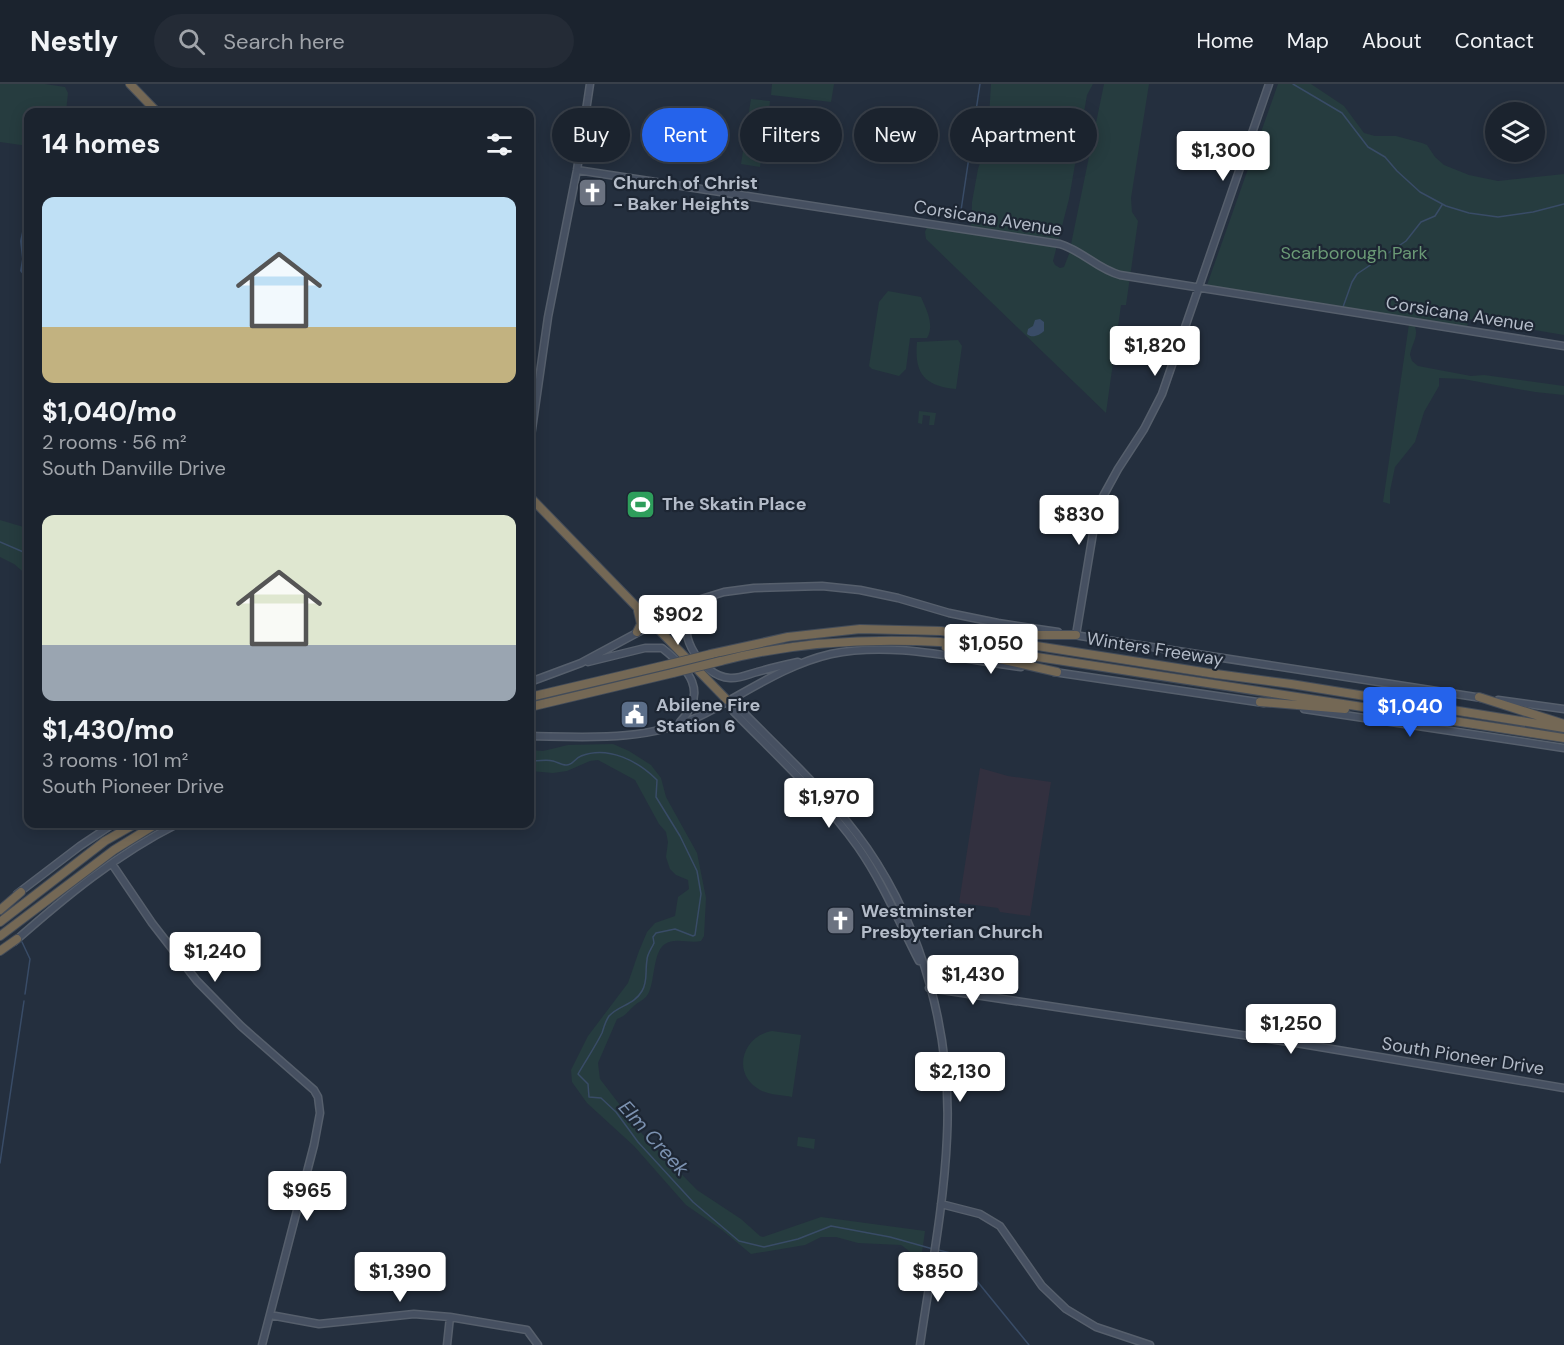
<!DOCTYPE html>
<html lang="en">
<head>
<meta charset="utf-8">
<style>
	:root { --surface:#1b232e; --page:#242b36; --text:#f1f3f6; --muted:#a0a4aa; --line:#39404a; --accent:#2563eb }
	body { margin:0; font-family:"DM Sans",sans-serif; background:var(--page); color:var(--text); height:100vh; display:flex; flex-direction:column; font-size:22px; white-space:nowrap }
	* { box-sizing:border-box; margin:0 }
	p { font-size:20px; color:var(--muted) }
	.icon { flex:none; width:33px; height:33px; fill:none; stroke:currentColor; stroke-width:2; stroke-linecap:round; stroke-linejoin:round }
	.map { position:relative; flex:1; overflow:hidden }
	.side { position:absolute; left:24px; top:24px; width:510px; height:720px; display:flex; flex-direction:column; background:var(--surface); border-radius:12px; box-shadow:0 3px 15px #0003,0 0 0 2px var(--line) }
	.side>* { flex:none }
	.banner { position:absolute; left:552px; top:24px; width:570px; height:54px; display:flex; gap:12px }
	.tools { position:absolute; left:1485px; top:18px; display:grid; gap:12px }
	.tools a { display:grid; place-items:center; width:60px; height:60px; border-radius:50%; background:var(--surface); box-shadow:0 3px 15px #0003,0 0 0 2px var(--line); font-size:30px }
	.price { position:absolute; translate:-50% -51px; padding:0 14px; border-radius:6px; background:#fff; color:#222; font-size:20px; line-height:39px; filter:drop-shadow(0 2px 3px #0008) }
	.price::after { content:''; position:absolute; left:50%; top:36px; width:18px; height:14px; margin-left:-9px; background:inherit; clip-path:polygon(0 0,100% 0,50% 100%) }
	.price.selected { background:var(--accent); color:#fff }
	ul { padding:0; list-style:none }
	li { display:grid; align-content:center; gap:12px; height:318px; padding:0 18px }
	li span { display:grid; place-items:center; height:186px; border-radius:12px; color:#555 }
	li>.icon { margin-inline-start:auto }
	span .icon { width:108px; height:108px; fill:#fffc; stroke-width:1 }
	li b { font-size:26px }
	h2 { display:flex; justify-content:space-between; align-items:center; height:72px; padding:0 18px; font-size:26px }
	.chip { padding:0 21px; border-radius:27px; background:var(--surface); box-shadow:0 3px 15px #0003,0 0 0 2px var(--line); font-size:21px; line-height:54px }
	.chip.selected { background:var(--accent); color:#fff }
	header { display:flex; align-items:center; gap:36px; box-sizing:border-box; height:84px; padding:0 30px; background:var(--surface); border-bottom:2px solid var(--line) }
	header strong { font-size:28px }
	nav { display:flex; gap:33px; margin-inline-start:auto; font-size:21px }
	.search { width:420px; height:54px; background:var(--page); display:flex; align-items:center; gap:15px; box-sizing:border-box; padding:0 21px; border-radius:33px; color:var(--muted); font-size:22px }
	.map>svg:first-child { display:block }
	.medical { fill:#32303f }
	.green { fill:#263c3f }
	.water { fill:#394c67 }
	.lines { fill:none; stroke-linecap:round; stroke-linejoin:round }
	.stream { stroke:#394c67; stroke-width:1.5 }
	.secondary-casing { stroke:#565f6c; stroke-width:9 }
	.highway-casing { stroke:#434c59; stroke-width:10 }
	.secondary { stroke:#465061; stroke-width:6 }
	.highway { stroke:#746855; stroke-width:8 }
	.highway-bridge-casing { stroke:#434c59; stroke-width:10; stroke-linecap:butt }
	.highway-bridge { stroke:#746855; stroke-width:8 }
	.labels { text-anchor:middle; dominant-baseline:central; stroke-width:4.5; stroke-linejoin:round; paint-order:stroke }
	.poi-label { font-size:18px; font-weight:bold; fill:#b4bcc9; stroke:#1d2633; text-anchor:start }
	.street-label { font-size:18px; fill:#b4bcc9; stroke:#1d2633 }
	.park-label { font-size:18px; fill:#6b9a76; stroke:#1d2633 }
	.water-label { font-size:20px; font-style:italic; fill:#7c92b1; stroke:#1d2633 }
</style>
</head>
<body>
<header>
<strong>Nestly</strong>
<div class="search"><svg class="icon" aria-label="search" viewBox="0 0 24 24"><circle cx="10" cy="10" r="6"/><path d="M15 15l6 6"/></svg>Search here</div>
<nav><a>Home</a><a>Map</a><a>About</a><a>Contact</a></nav>
</header>
<div class="map">
<svg width="1564" height="1261" viewBox="0 0 1564 1261">
	<rect width="100%" height="100%" fill="#242f3e"/>
	<!-- medical -->
	<path class="medical" d="M 980,684 L 1008,692 L 1051,698 L 1030,832 L 1000,828 L 998,824 L 959,819 Z"/>
	<!-- green -->
	<path class="green" d="M 0,0 L 45,0 L 65,3 L 68,9 L 66,28 L 28,28 L 28,62 L 0,58 Z
		M 772,0 L 834,0 L 831,18 L 771,11 Z
		M 991,0 L 1093,0 L 1087,11 L 1069,115 L 1053,177 L 1055,181 L 1060,184 L 1064,183 L 1069,170 L 1104,0 L 1149,0 L 1131,114 L 1132,128 L 1138,137 L 1126,221 L 1121,221 L 1106,329 L 926,155 L 925,148 L 927,143 L 971,150 L 972,118 L 978,85 L 985,64 L 984,55 L 989,33 Z
		M 1278,0 L 1311,0 L 1344,22 L 1364,49 L 1375,52 L 1396,52 L 1422,59 L 1427,61 L 1435,73 L 1444,81 L 1469,91 L 1498,97 L 1564,90 L 1564,251 L 1469,235 L 1467,244 L 1207,201 Z
		M 751,15 L 770,17 L 768,36 L 748,34 Z
		M 747,42 L 766,45 L 760,83 L 741,80 Z
		M 888,207 L 921,213 C 926,225 935,241 927,254 L 910,254 L 906,285 L 899,292 L 872,285 L 869,282 L 879,218 Z
		M 1409,240 L 1414,241 C 1420,251 1411,261 1410,271 L 1412,277 L 1418,282 L 1471,292 L 1484,291 L 1564,302 L 1564,311 L 1535,308 L 1463,295 L 1439,294 L 1439,302 L 1424,328 L 1415,358 L 1395,383 L 1390,407 L 1390,420 L 1383,418 Z
		M 958,256 L 962,262 L 956,305 C 925,302 914,290 917,258 Z
		M 919,327 L 936,329 L 934,341 L 929,341 L 930,332 L 923,331 L 922,340 L 918,339 Z
		M 0,436 L 27,444 L 28,440 L 28,492 L 14,480 L 0,473 Z
		M 613,660 L 629,667 L 651,681 L 661,694 L 666,713 L 697,769 L 706,814 L 704,852 L 701,857 C 690,860 675,853 665,860 C 653,868 655,895 649,908 C 646,915 640,917 635,921 C 628,927 626,932 617,935 L 598,979 L 600,995 L 643,1051 L 697,1106 L 741,1135 L 760,1152 L 763,1153 L 821,1133 L 925,1147 L 921,1176 L 901,1161 L 858,1159 L 836,1153 L 821,1153 L 805,1161 L 751,1170 L 722,1146 L 686,1121 L 634,1062 L 587,1019 L 572,998 L 571,986 L 588,952 L 628,899 L 639,867 L 647,848 L 655,839 L 675,832 L 678,813 L 689,805 L 688,796 L 676,791 L 670,785 L 666,773 L 668,758 L 666,748 L 659,740 L 635,696 L 598,676 L 590,677 L 567,687 L 553,689 L 530,687 L 530,666 L 543,667 L 568,661 Z
		M 772,947 L 801,951 L 792,1013 C 782,1011 769,1011 760,1006 C 731,990 742,952 772,947 Z
		M 798,1053 L 815,1055 L 814,1065 L 797,1062 Z"/>
	<!-- water -->
	<path class="water" d="M 28,120 L 28,192 L 24,192 L 20,187 L 22,175 L 20,157 Z
		M 1040,235 L 1044,238 L 1044,247 C 1040,251 1032,255 1027,250 L 1028,245 L 1033,242 L 1035,236 Z"/>
	<g class="lines">
		<!-- stream -->
		<path class="stream" d="M 1293,0 L 1342,29 L 1368,63 L 1385,73 L 1397,87 L 1420,108 L 1446,122 L 1469,129 L 1498,133 L 1533,128 L 1564,120
			M 960,133 L 980,0
			M 1343,223 L 1352,198 L 1357,190 L 1406,157 L 1421,138 L 1435,132 L 1442,121
			M 0,458 L 28,470
			M 530,676 C 537,678 545,675 553,677 C 557,678 562,681 566,681 C 572,682 575,674 581,672 C 609,661 639,678 657,696 L 656,713 L 680,752 L 697,787 L 701,810 L 695,851 L 693,852 L 675,845 L 656,849 L 653,853 L 654,859 C 652,864 647,870 647,876 C 645,887 648,897 642,907 C 634,921 619,921 609,932 C 605,938 604,943 602,949 C 595,963 586,976 578,990 L 588,1000 L 589,1013 L 601,1014 L 616,1028 L 638,1058 L 693,1118 L 739,1157 L 764,1163 L 798,1155 L 831,1142 L 890,1153 L 933,1165
			M 22,858 L 30,875 L 25,910
			M 0,1079 L 24,917
			M 938,1166 L 955,1170 L 1029,1261"/>
		<defs>
			<path id="secondary" d="M 577,86 L 1060,160 C 1083,167 1097,185 1120,191 L 1564,262
				M 530,359 L 548,233 L 577,86 L 590,0
				M 701,518 C 666,540 701,593 730,594 C 739,595 749,590 757,588 C 771,584 784,581 798,578
				M 1074,551 L 1482,614
				M 1076,551 L 1094,443 L 1101,416 L 1118,385 L 1144,345 L 1162,310 L 1269,0
				M 588,578 L 645,564 L 662,564 C 689,585 709,608 680,638
				M 1054,588 L 1264,619
				M 530,598 L 581,579 L 698,516 L 724,508 L 754,504 L 822,502 L 860,506 L 898,514 L 949,529 L 998,539 L 1058,548
				M 727,616 L 735,620 C 780,666 830,711 867,764 C 924,847 952,953 947,1053 C 944,1123 930,1192 920,1261
				M 1498,616 L 1564,625
				M 727,617 L 734,628 C 775,670 825,716 858,763 C 883,799 899,838 919,877
				M 1304,625 L 1564,664
				M 530,652 C 587,653 646,658 700,632 C 743,611 783,581 831,570 C 894,557 958,575 1021,583
				M 112,780 L 152,839 L 197,897 L 241,942 L 314,1006 L 318,1013 L 320,1029 L 314,1061 L 262,1261
				M 17,810 L 80,762 L 113,740
				M 14,858 C 65,813 117,770 177,740
				M 929,904 L 1302,960 L 1564,1004
				M 941,1120 L 980,1130 L 1000,1142 L 1042,1202 L 1066,1225 L 1096,1243 L 1150,1261
				M 270,1231 L 319,1240 L 414,1230 L 450,1233 L 527,1246 L 538,1261
				M 447,1261 L 450,1233"/>
			<path id="highway" d="M 130,0 L 157,28
				M 530,413 L 727,616
				M 643,529 L 668,531
				M 637,548 L 641,540 L 638,527
				M 991,551 L 1076,551
				M 946,563 L 1057,588
				M 711,570 L 788,553 L 860,545 L 941,547 L 1216,590 L 1291,600 L 1564,644
				M 721,577 C 793,558 865,554 940,558 L 1564,654
				M 530,613 L 666,581
				M 1479,613 L 1564,640
				M 1260,618 L 1345,625
				M 530,623 L 673,589
				M 0,826 L 21,808
				M 0,838 L 105,757 L 135,740
				M 0,852 L 114,766 L 156,740
				M 0,867 L 17,855"/>
		</defs>
		<!-- secondary casing -->
		<use href="#secondary" class="secondary-casing"/>
		<!-- highway casing -->
		<use href="#highway" class="highway-casing"/>
		<!-- secondary -->
		<use href="#secondary" class="secondary"/>
		<!-- highway -->
		<use href="#highway" class="highway"/>
		<defs>
			<path id="highway-bridge" d="M 666,581 L 711,570
				M 673,589 L 721,577"/>
		</defs>
		<!-- highway-bridge casing -->
		<use href="#highway-bridge" class="highway-bridge-casing"/>
		<!-- highway-bridge -->
		<use href="#highway-bridge" class="highway-bridge"/>
	</g>
	<!-- icons -->
	<defs>
		<symbol id="church-square" viewBox="-11 -11 22 22"><rect x="-9" y="-9" width="18" height="18" rx="4" fill="#6b7280" stroke="#1d2633"/><path d="M-1.2-6h2.4v3.5h3.3v2.4h-3.3V6h-2.4V-.1h-3.3v-2.4h3.3Z" fill="#fff"/></symbol>
		<symbol id="stadium-square" viewBox="-11 -11 22 22"><rect x="-9" y="-9" width="18" height="18" rx="4" fill="#2e9e5b" stroke="#1d2633"/><path d="M0-5a6.5 5 0 1 0 0 10a6.5 5 0 1 0 0-10ZM-3.5-1.8h7v3.6h-7Z" fill="#fff"/></symbol>
		<symbol id="civic-square" viewBox="-11 -11 22 22"><rect x="-9" y="-9" width="18" height="18" rx="4" fill="#5c6f8a" stroke="#1d2633"/><path d="M-.6-6.5H3V-4.5H.6V-3L4-1V1h2V6H-6V1h2V-1L-.6-3ZM-1.2 2.5V6h2.4V2.5Z" fill="#fff"/></symbol>
	</defs>
	<g fill-rule="evenodd">
		<use href="#church-square" x="576" y="92" width="33" height="33"/>
		<use href="#stadium-square" x="624" y="404" width="33" height="33"/>
		<use href="#civic-square" x="618" y="614" width="33" height="33"/>
		<use href="#church-square" x="824" y="820" width="33" height="33"/>
	</g>
	<g class="labels">
		<!-- poi labels -->
		<g class="poi-label">
			<text x="613" y="99">Church of Christ<tspan x="613" dy="21">- Baker Heights</tspan></text>
			<text x="662" y="420">The Skatin Place</text>
			<text x="656" y="621">Abilene Fire<tspan x="656" dy="21">Station 6</tspan></text>
			<text x="861" y="827">Westminster<tspan x="861" dy="21">Presbyterian Church</tspan></text>
		</g>
		<!-- street labels -->
		<g class="street-label">
			<text transform="translate(988 134) rotate(9)">Corsicana Avenue</text>
			<text transform="translate(1460 230) rotate(9)">Corsicana Avenue</text>
			<text transform="translate(1155 565) rotate(9)">Winters Freeway</text>
			<text transform="translate(1463 972) rotate(9)">South Pioneer Drive</text>
		</g>
		<!-- park labels -->
		<g class="park-label">
			<text x="1354" y="169">Scarborough Park</text>
		</g>
		<!-- water labels -->
		<g class="water-label">
			<text transform="translate(654 1054) rotate(48)">Elm Creek</text>
		</g>
	</g>
</svg>
<div class="tools">
<a><svg class="icon" aria-label="layers" viewBox="0 0 24 24"><path d="M12 4l9 5-9 5-9-5zM3 14l9 5 9-5"/></svg></a>
</div>
<b class="price" style="left:1223px;top:98px">$1,300</b>
<b class="price" style="left:1155px;top:293px">$1,820</b>
<b class="price" style="left:1079px;top:462px">$830</b>
<b class="price" style="left:678px;top:562px">$902</b>
<b class="price" style="left:991px;top:591px">$1,050</b>
<b class="price selected" style="left:1410px;top:654px">$1,040</b>
<b class="price" style="left:829px;top:745px">$1,970</b>
<b class="price" style="left:215px;top:899px">$1,240</b>
<b class="price" style="left:973px;top:922px">$1,430</b>
<b class="price" style="left:1291px;top:971px">$1,250</b>
<b class="price" style="left:960px;top:1019px">$2,130</b>
<b class="price" style="left:307px;top:1138px">$965</b>
<b class="price" style="left:400px;top:1219px">$1,390</b>
<b class="price" style="left:938px;top:1219px">$850</b>
<div class="banner">
<a class="chip">Buy</a>
<a class="chip selected">Rent</a>
<a class="chip">Filters</a>
<a class="chip">New</a>
<a class="chip">Apartment</a>
</div>
<section class="side">
<h2>14 homes<svg class="icon" aria-label="filters" viewBox="0 0 24 24"><path d="M4 7h16M4 17h16"/><circle cx="9" cy="7" r="2"/><circle cx="15" cy="17" r="2"/></svg></h2>
<ul>
<li><span style="background:linear-gradient(#bfe0f5 70%,#c2b280 0)"><svg class="icon" aria-label="home" viewBox="0 0 24 24"><path d="M3 11l9-7 9 7M6 9v11h12V9"/></svg></span><div><b>$1,040/mo</b><p>2 rooms · 56 m²</p><p>South Danville Drive</p></div></li>
<li><span style="background:linear-gradient(#dfe7d0 70%,#9aa5b1 0)"><svg class="icon" aria-label="home" viewBox="0 0 24 24"><path d="M3 11l9-7 9 7M6 9v11h12V9"/></svg></span><div><b>$1,430/mo</b><p>3 rooms · 101 m²</p><p>South Pioneer Drive</p></div></li>
</ul>
</section>
</div>
</body>
</html>
